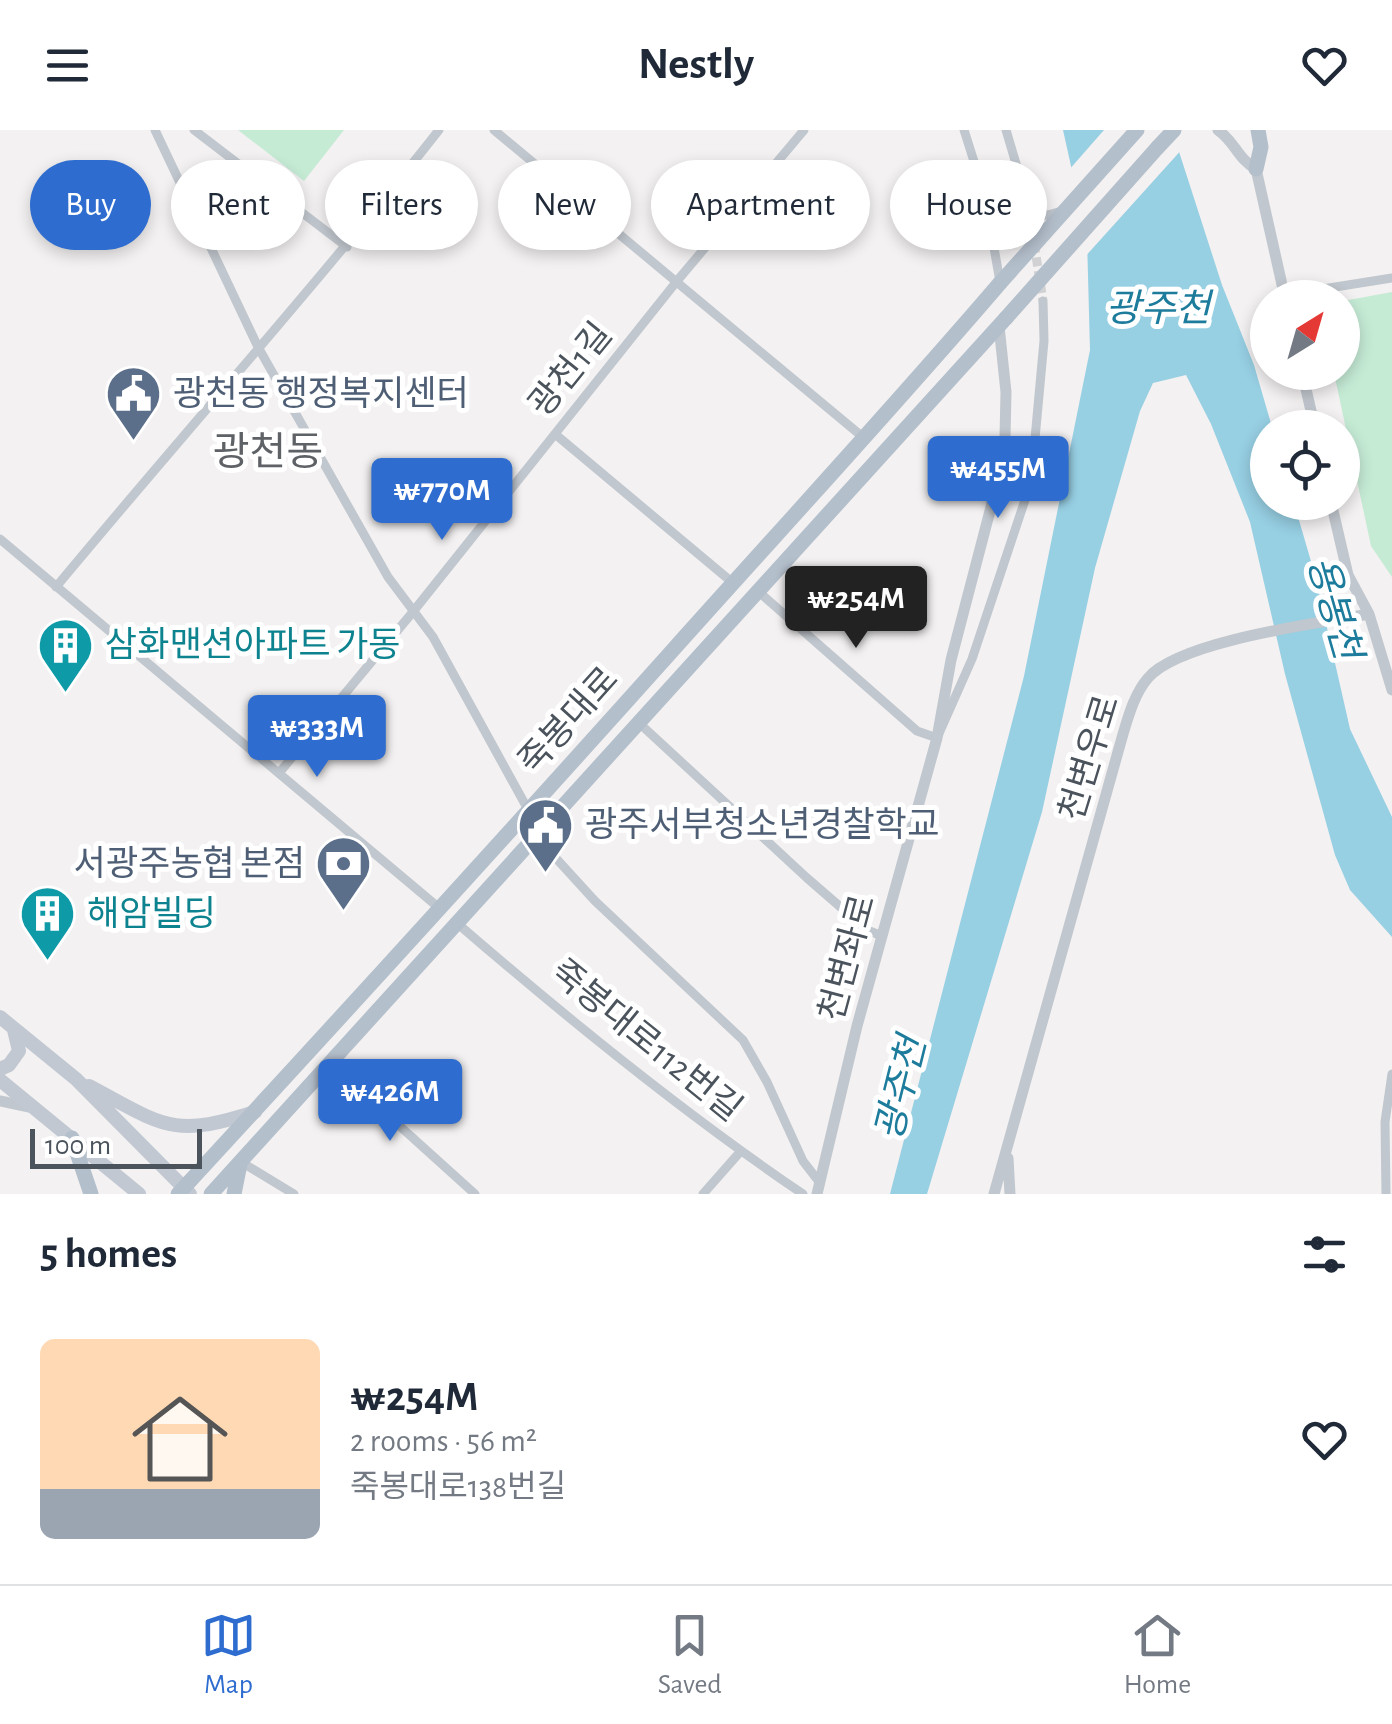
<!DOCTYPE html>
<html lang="en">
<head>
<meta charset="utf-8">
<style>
	:root { --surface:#fff; --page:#f6f6f7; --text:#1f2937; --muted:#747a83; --line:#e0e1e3; --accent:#2e6dcf }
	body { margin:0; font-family:"Alegreya Sans","Noto Sans KR",sans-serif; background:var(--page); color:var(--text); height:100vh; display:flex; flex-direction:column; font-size:38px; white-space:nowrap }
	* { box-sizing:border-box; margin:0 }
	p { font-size:32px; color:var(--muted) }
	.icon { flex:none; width:55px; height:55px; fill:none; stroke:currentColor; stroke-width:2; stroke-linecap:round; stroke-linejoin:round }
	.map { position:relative; height:1064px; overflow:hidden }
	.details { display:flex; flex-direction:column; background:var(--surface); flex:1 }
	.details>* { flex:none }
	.guide { position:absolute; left:30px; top:30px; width:1332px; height:90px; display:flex; gap:20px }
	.needle { width:65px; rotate:37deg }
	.fabs { position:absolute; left:1250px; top:150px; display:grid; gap:20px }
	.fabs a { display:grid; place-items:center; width:110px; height:110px; border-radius:50%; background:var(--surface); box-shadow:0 5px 15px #0003; font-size:50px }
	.scale { position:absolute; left:30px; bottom:25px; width:172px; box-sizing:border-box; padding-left:10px; border:5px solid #4b535c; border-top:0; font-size:28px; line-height:35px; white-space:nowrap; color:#4b535c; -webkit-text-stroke:8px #fff; paint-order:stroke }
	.price { position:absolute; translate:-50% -85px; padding:0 22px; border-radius:10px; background:var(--accent); color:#fff; font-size:32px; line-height:65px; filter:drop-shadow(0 2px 5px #0008) }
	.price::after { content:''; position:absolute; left:50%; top:60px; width:30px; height:22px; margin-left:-15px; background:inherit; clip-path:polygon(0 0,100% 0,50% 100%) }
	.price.selected { background:#222; color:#fff }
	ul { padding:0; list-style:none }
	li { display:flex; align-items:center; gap:30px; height:250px; padding:0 40px }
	li span { display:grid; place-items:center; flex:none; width:280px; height:200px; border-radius:15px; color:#555 }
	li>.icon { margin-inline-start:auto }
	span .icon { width:120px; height:120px; fill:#fffc; stroke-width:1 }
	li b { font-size:42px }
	h2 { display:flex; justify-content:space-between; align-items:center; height:120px; padding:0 40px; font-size:42px }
	.tag { padding:0 35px; border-radius:45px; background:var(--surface); box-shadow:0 5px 15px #0003; font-size:35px; line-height:90px }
	.tag.selected { background:var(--accent); color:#fff }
	header { display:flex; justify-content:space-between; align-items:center; height:130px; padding:0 40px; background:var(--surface); font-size:45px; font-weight:600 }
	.dock { display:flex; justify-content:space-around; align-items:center; height:140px; border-top:2px solid var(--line); background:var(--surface); font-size:28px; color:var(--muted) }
	.dock a { display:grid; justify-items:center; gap:5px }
	.dock .selected { color:var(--accent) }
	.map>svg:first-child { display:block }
	.green { fill:#c5ebd5 }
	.water { fill:#97cfe3 }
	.pier { fill:#f3f1f1 }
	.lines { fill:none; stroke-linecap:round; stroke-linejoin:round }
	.minor-tunnel { stroke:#d1d1d3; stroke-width:9; stroke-dasharray:9 4.5; stroke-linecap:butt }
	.minor { stroke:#c1c7ce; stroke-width:9 }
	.tertiary { stroke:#c1c7ce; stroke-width:11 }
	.secondary { stroke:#c1c8d2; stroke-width:14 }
	.primary { stroke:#b4bfcc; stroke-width:15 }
	.primary-bridge { stroke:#b4bfcc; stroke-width:15 }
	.labels { text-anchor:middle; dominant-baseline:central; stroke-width:10; stroke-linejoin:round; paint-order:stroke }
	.street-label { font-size:35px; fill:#4b535c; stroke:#fff }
	.service-label { font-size:35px; fill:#4e5e75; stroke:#fff; text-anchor:start }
	.culture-label { font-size:35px; fill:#0d838f; stroke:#fff; text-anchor:start }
	.water-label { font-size:38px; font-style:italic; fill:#1d7c9c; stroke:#fff }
	.quarter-label { font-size:40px; fill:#5e6165; stroke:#fff }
</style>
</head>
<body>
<header><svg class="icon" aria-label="menu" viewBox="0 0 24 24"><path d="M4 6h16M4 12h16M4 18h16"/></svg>Nestly<svg class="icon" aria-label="heart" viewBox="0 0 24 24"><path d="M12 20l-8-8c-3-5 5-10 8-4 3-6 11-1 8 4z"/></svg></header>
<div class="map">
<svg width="1392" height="1064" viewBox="0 0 1392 1064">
	<rect width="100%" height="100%" fill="#f3f1f1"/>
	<!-- green -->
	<path class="green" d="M 238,0 L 344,0 L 304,51 Z
		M 1392,162 L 1392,447 L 1371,416 L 1334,243 L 1342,242 L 1343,171 Z"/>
	<!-- water -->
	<path class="water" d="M 1063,0 L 1172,0 L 1222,155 L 1254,235 L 1272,297 L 1268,298 L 1268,372 L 1294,373 L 1315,445 L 1350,599 L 1392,687 L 1392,807 L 1350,760 L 1335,725 L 1285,544 L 1250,392 L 1211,294 L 1186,245 L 1153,253 L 1140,281 L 1095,438 L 1042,682 L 927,1064 L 890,1064 L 1024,546 L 1090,220 L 1087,108 Z"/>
	<!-- pier -->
	<path class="pier" d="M 1104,0 L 1177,0 L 1184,17 L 1083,129 L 1082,108 L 1068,41 Z"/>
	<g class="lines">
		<!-- minor-tunnel -->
		<path class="minor-tunnel" d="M 1028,74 L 1043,171"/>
		<!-- minor -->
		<path class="minor" d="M 155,0 L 258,217 L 388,447 L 433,507 L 553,725 L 595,771 L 743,910 L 767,952 L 803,1031 L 820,1053
			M 194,0 L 347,117
			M 494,0 L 864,308
			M 964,0 L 985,66 L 1000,152
			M 1006,0 L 1028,74
			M 986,68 C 1005,95 1036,89 1062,81
			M 1285,165 L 1392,148
			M 555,304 L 733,453
			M 0,409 L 438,777
			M 56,457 C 183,304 316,156 439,0
			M 759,462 L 917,601 L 937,608 L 972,529 L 1031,352 L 1044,211 L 1043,171
			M 639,593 L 807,748 L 867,800 L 882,806
			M 279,643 L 412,483 L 677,151 L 804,0
			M 458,794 C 568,889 683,983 803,1064
			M 331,934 L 475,1064
			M 241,1032 L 294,1064
			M 703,1064 L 740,1022
			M 1386,1064 L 1385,992 L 1392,944"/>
		<!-- tertiary -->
		<path class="tertiary" d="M 1218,0 C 1236,13 1237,28 1256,39 L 1285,168
			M 1302,242 L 1315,298
			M 1331,372 L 1348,445 L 1369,484 L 1392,560
			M 0,971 L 34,978
			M 1008,1028 L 1010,1064
			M 817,1064 L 857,896 L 937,608 L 951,530 L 997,354 L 1005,307 L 1006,262 L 999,196
			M 994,1064 L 1123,604 C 1129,584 1135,563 1148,548 C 1179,511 1319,493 1369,484"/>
		<!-- secondary -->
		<path class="secondary" d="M 0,887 L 76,949 L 190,1064
			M 0,939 L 9,935 L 19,921 L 14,900
			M 0,950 L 139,1064
			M 89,956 C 163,995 171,1009 255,982"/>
		<!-- primary -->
		<path class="primary" d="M 1158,17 L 1174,0
			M 1256,39 L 1261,17 L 1258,0
			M 72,1008 L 91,1064
			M 178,1064 C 344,884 509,703 672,521 C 782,398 893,278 1000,153
			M 211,1064 L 1006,188
			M 234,1064 L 240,1034"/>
		<!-- primary-bridge -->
		<path class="primary-bridge" d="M 1000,153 L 1137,0
			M 1006,188 L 1158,17"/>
	</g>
	<!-- icons -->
	<defs>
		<symbol id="civic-pin" viewBox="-11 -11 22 30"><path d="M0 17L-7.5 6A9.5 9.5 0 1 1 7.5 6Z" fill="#5c6f8a" stroke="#fff"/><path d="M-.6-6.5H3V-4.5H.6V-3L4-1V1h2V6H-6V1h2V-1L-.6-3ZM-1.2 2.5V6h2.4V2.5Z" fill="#fff"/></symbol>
		<symbol id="building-pin" viewBox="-11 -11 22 30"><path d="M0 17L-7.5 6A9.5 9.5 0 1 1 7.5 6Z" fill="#0f9aa8" stroke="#fff"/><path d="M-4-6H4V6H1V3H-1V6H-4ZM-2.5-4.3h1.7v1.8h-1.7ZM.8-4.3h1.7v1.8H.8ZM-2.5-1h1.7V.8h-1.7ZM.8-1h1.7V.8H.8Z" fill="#fff"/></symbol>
		<symbol id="bank-pin" viewBox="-11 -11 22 30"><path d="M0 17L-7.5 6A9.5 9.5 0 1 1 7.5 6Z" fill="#5c6f8a" stroke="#fff"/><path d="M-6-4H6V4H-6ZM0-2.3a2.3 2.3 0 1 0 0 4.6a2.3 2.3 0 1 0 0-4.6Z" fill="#fff"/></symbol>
	</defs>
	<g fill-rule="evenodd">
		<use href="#civic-pin" x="102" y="232" width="63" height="86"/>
		<use href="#building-pin" x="34" y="484" width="63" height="86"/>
		<use href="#civic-pin" x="514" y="664" width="63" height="86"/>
		<use href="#bank-pin" x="312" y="702" width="63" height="86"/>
		<use href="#building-pin" x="16" y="752" width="63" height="86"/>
	</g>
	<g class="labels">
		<!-- street labels -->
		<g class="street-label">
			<text transform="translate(571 240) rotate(-51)">광천1길</text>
			<text transform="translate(569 591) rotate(-48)">죽봉대로</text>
			<text transform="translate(1090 628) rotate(-73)">천변우로</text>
			<text transform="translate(848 828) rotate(-75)">천변좌로</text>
			<text transform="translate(646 911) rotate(39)">죽봉대로112번길</text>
		</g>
		<!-- service labels -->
		<g class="service-label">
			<text x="173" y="264">광천동 행정복지센터</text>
			<text x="585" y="695">광주서부청소년경찰학교</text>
			<text x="305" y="734" text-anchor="end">서광주농협 본점</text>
		</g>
		<!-- culture labels -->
		<g class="culture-label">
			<text x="105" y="515">삼화맨션아파트 가동</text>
			<text x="87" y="784">해암빌딩</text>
		</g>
		<!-- water labels -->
		<g class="water-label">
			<text x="1158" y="180">광주천</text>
			<text transform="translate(1333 478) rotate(74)">용봉천</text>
			<text transform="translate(902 959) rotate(-76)">광주천</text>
		</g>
		<!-- quarter labels -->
		<g class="quarter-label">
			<text x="268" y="323">광천동</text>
		</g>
	</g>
</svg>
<div class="fabs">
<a><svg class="needle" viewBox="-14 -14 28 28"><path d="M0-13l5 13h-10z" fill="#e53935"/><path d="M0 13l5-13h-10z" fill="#747a83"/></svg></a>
<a><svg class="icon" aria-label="locate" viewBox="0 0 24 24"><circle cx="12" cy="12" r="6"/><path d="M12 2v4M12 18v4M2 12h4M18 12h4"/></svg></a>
</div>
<div class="scale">100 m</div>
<b class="price" style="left:998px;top:391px">₩455M</b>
<b class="price" style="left:442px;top:413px">₩770M</b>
<b class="price selected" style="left:856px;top:521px">₩254M</b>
<b class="price" style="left:317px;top:650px">₩333M</b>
<b class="price" style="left:390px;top:1014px">₩426M</b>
<div class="guide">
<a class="tag selected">Buy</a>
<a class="tag">Rent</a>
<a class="tag">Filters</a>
<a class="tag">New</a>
<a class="tag">Apartment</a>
<a class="tag">House</a>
</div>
</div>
<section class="details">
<h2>5 homes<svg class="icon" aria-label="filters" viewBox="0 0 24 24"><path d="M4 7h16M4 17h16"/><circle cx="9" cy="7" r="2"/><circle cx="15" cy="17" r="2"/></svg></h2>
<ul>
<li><span style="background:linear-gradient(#ffd9b3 75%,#9aa5b1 0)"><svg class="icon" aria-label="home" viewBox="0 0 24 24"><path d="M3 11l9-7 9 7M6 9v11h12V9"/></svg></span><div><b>₩254M</b><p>2 rooms · 56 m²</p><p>죽봉대로138번길</p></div><svg class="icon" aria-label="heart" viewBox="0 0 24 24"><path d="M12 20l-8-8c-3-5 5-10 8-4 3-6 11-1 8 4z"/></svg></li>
</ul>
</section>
<nav class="dock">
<a class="selected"><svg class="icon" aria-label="map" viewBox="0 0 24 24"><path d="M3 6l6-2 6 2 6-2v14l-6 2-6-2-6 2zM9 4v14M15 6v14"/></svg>Map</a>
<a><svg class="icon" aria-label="saved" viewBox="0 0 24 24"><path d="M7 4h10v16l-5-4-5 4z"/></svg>Saved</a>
<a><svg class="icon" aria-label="home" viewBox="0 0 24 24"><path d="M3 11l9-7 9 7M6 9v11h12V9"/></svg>Home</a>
</nav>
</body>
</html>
